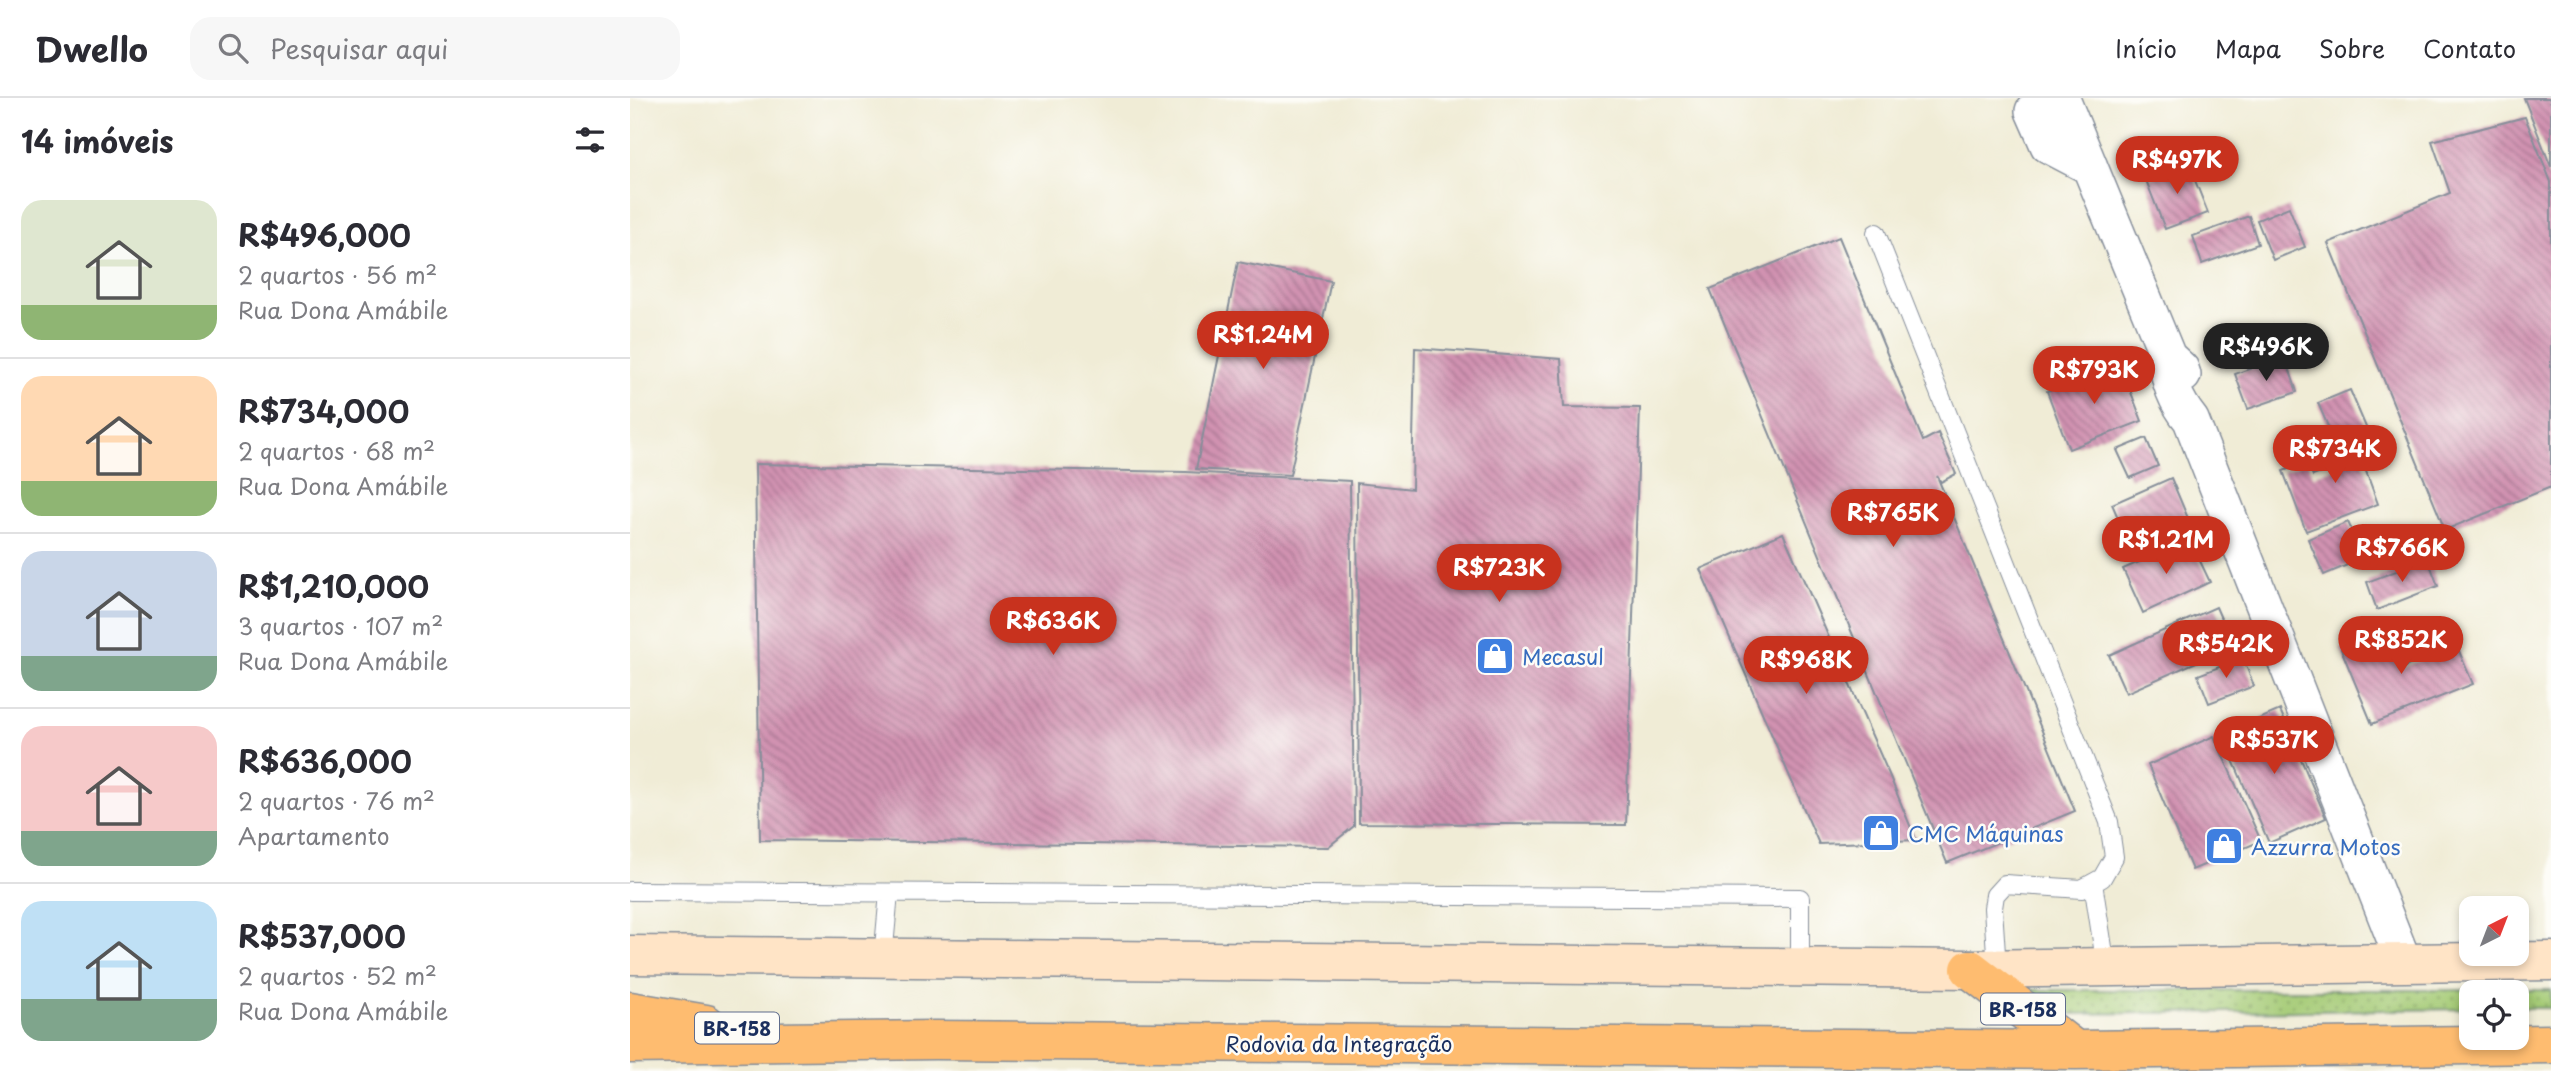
<!DOCTYPE html>
<html lang="pt">
<head>
<meta charset="utf-8">
<style>
	:root { --surface:#fff; --page:#f7f7f7; --text:#2b2b33; --muted:#7c7c81; --line:#e1e1e2; --accent:#c8321e }
	body { margin:0; font-family:"Playpen Sans",sans-serif; background:var(--page); color:var(--text); height:100vh; display:flex; flex-direction:column; font-size:26px; white-space:nowrap }
	* { box-sizing:border-box; margin:0 }
	p { font-size:23px; color:var(--muted) }
	.icon { flex:none; width:38px; height:38px; fill:none; stroke:currentColor; stroke-width:2; stroke-linecap:round; stroke-linejoin:round }
	.map { position:relative; flex:1; overflow:hidden }
	.panel { display:flex; flex-direction:column; background:var(--surface); width:630px }
	.panel>* { flex:none }
	.needle { width:46px; rotate:42deg }
	.fabs { position:absolute; left:1829px; top:798px; display:grid; gap:14px }
	.fabs a { display:grid; place-items:center; width:70px; height:70px; border-radius:14px; background:var(--surface); box-shadow:0 4px 10px #0003; font-size:35px }
	.price { position:absolute; translate:-50% -60px; padding:0 16px; border-radius:24px; background:var(--accent); color:#fff; font-size:23px; line-height:46px; filter:drop-shadow(0 2px 4px #0008) }
	.price::after { content:''; position:absolute; left:50%; top:42px; width:21px; height:16px; margin-left:-10px; background:inherit; clip-path:polygon(0 0,100% 0,50% 100%) }
	.price.selected { background:#222; color:#fff }
	ul { padding:0; list-style:none }
	li { display:flex; align-items:center; gap:21px; height:175px; padding:0 21px }
	li+li { border-top:2px solid var(--line) }
	li span { display:grid; place-items:center; flex:none; width:196px; height:140px; border-radius:21px; color:#555 }
	li>.icon { margin-inline-start:auto }
	span .icon { width:84px; height:84px; fill:#fffc; stroke-width:1 }
	li b { font-size:30px }
	h2 { display:flex; justify-content:space-between; align-items:center; height:84px; padding:0 21px; font-size:30px }
	header { display:flex; align-items:center; gap:42px; box-sizing:border-box; height:98px; padding:0 35px; background:var(--surface); border-bottom:2px solid var(--line) }
	header strong { font-size:33px }
	nav { display:flex; gap:38px; margin-inline-start:auto; font-size:24px }
	.search { width:490px; height:63px; background:var(--page); display:flex; align-items:center; gap:18px; box-sizing:border-box; padding:0 24px; border-radius:21px; color:var(--muted); font-size:26px }
	main { display:flex; flex:1; min-height:0 }
	.map>svg:first-child { display:block }
	.grass { fill:url(#grass-dots); stroke:#607d6a; stroke-width:2 }
	.building { fill:url(#building-back-hatch) }
	.lines { fill:none; stroke-linecap:round; stroke-linejoin:round }
	.service-casing { stroke:#868e9a; stroke-width:20 }
	.minor-casing { stroke:#868e9a; stroke-width:38 }
	.secondary-casing { stroke:#868e9a; stroke-width:41 }
	.trunk-casing { stroke:#868e9a; stroke-width:41 }
	.service { stroke:#fff; stroke-width:18 }
	.minor { stroke:#fff; stroke-width:35 }
	.secondary { stroke:#ffe4c6; stroke-width:38 }
	.trunk { stroke:#febc70; stroke-width:38 }
	.labels { text-anchor:middle; dominant-baseline:central; stroke-width:5; stroke-linejoin:round; paint-order:stroke }
	.shield { fill:#fdfcf7; stroke:#5f6c8c; stroke-width:2 }
	.shield-label { font-size:19px; font-weight:bold; fill:#1b2f5e }
	.shop-label { font-size:21px; fill:#366cbe; stroke:#fdfcf7; text-anchor:start }
	.street-label { font-size:21px; fill:#1b2f5e; stroke:#fdfcf7 }
</style>
</head>
<body>
<header>
<strong>Dwello</strong>
<div class="search"><svg class="icon" aria-label="search" viewBox="0 0 24 24"><circle cx="10" cy="10" r="6"/><path d="M15 15l6 6"/></svg>Pesquisar aqui</div>
<nav><a>Início</a><a>Mapa</a><a>Sobre</a><a>Contato</a></nav>
</header>
<main>
<section class="panel">
<h2>14 imóveis<svg class="icon" aria-label="filters" viewBox="0 0 24 24"><path d="M4 7h16M4 17h16"/><circle cx="9" cy="7" r="2"/><circle cx="15" cy="17" r="2"/></svg></h2>
<ul>
<li><span style="background:linear-gradient(#dfe7d0 75%,#8fb573 0)"><svg class="icon" aria-label="home" viewBox="0 0 24 24"><path d="M3 11l9-7 9 7M6 9v11h12V9"/></svg></span><div><b>R$496,000</b><p>2 quartos · 56 m²</p><p>Rua Dona Amábile</p></div></li>
<li><span style="background:linear-gradient(#ffd9b3 75%,#8fb573 0)"><svg class="icon" aria-label="home" viewBox="0 0 24 24"><path d="M3 11l9-7 9 7M6 9v11h12V9"/></svg></span><div><b>R$734,000</b><p>2 quartos · 68 m²</p><p>Rua Dona Amábile</p></div></li>
<li><span style="background:linear-gradient(#c9d6e8 75%,#7fa58c 0)"><svg class="icon" aria-label="home" viewBox="0 0 24 24"><path d="M3 11l9-7 9 7M6 9v11h12V9"/></svg></span><div><b>R$1,210,000</b><p>3 quartos · 107 m²</p><p>Rua Dona Amábile</p></div></li>
<li><span style="background:linear-gradient(#f6c9c9 75%,#7fa58c 0)"><svg class="icon" aria-label="home" viewBox="0 0 24 24"><path d="M3 11l9-7 9 7M6 9v11h12V9"/></svg></span><div><b>R$636,000</b><p>2 quartos · 76 m²</p><p>Apartamento</p></div></li>
<li><span style="background:linear-gradient(#bfe0f5 70%,#7fa58c 0)"><svg class="icon" aria-label="home" viewBox="0 0 24 24"><path d="M3 11l9-7 9 7M6 9v11h12V9"/></svg></span><div><b>R$537,000</b><p>2 quartos · 52 m²</p><p>Rua Dona Amábile</p></div></li>
</ul>
</section>
<div class="map">
<svg width="1921" height="973" viewBox="0 0 1921 973">
	<defs>
		<pattern id="grass-dots" width="8" height="8" patternUnits="userSpaceOnUse" patternTransform="scale(1.75)"><rect width="8" height="8" fill="#a5cb76"/><path d="M2 2h.1M6 6h.1" fill="none" stroke="#86a564" stroke-width="1.8" stroke-linecap="round"/></pattern>
		<pattern id="building-back-hatch" width="6" height="6" patternUnits="userSpaceOnUse" patternTransform="scale(1.75)"><rect width="6" height="6" fill="#d192b1"/><path d="M-1 5l2 2M0 0l6 6M5-1l2 2" fill="none" stroke="#a97893"/></pattern>
	</defs>
	<rect width="100%" height="100%" fill="#fdfcf7"/>
	<filter id="ink" filterUnits="userSpaceOnUse"><feTurbulence type="fractalNoise" baseFrequency=".0143" numOctaves="2"/><feDisplacementMap in="SourceGraphic" scale="14" xChannelSelector="R" yChannelSelector="G"/><feConvolveMatrix kernelMatrix="1 2 1 2 8 2 1 2 1" color-interpolation-filters="sRGB"/></filter>
	<filter id="wash" filterUnits="userSpaceOnUse"><feTurbulence type="fractalNoise" baseFrequency=".00686" numOctaves="4" result="noise"/><feDisplacementMap in="SourceGraphic" scale="28" xChannelSelector="R" yChannelSelector="G"/><feGaussianBlur stdDeviation="1.57" result="paint"/><feColorMatrix in="noise" values="0 0 0 0 0 0 0 0 0 0 0 0 0 0 0 0 0 1.4 0 .05"/><feComposite in="paint" operator="in"/></filter>
	<g filter="url(#wash)">
		<rect width="100%" height="100%" fill="#f0ecd6"/>
		<!-- grass -->
		<path class="grass" d="M 1395,892 L 1921,892 L 1921,910 L 1887,910 L 1886,894 L 1841,894 L 1841,911 L 1435,916 Z"/>
		<g id="blocks">
			<!-- building -->
			<path class="building" d="M 1894,0 L 1919,0 L 1921,5 L 1921,69 Z
				M 1895,19 L 1921,84 L 1921,389 L 1815,432 L 1698,145 L 1820,95 L 1802,43 Z
				M 1558,65 L 1578,115 L 1535,131 L 1516,82 Z
				M 1659,109 L 1675,149 L 1643,162 L 1627,122 Z
				M 1619,118 L 1628,146 L 1572,166 L 1563,138 Z
				M 1209,139 L 1293,343 L 1308,335 L 1326,376 L 1311,384 L 1307,378 L 1445,713 L 1317,765 L 1080,191 Z
				M 608,164 L 701,183 L 660,377 L 566,371 Z
				M 785,250 L 931,261 L 934,309 L 1010,310 L 996,727 L 729,725 L 727,385 L 782,391 Z
				M 1655,258 L 1667,294 L 1618,311 L 1605,276 Z
				M 1490,266 L 1512,323 L 1439,351 L 1417,293 Z
				M 1720,292 L 1738,334 L 1706,347 L 1688,305 Z
				M 1743,335 L 1752,358 L 1733,365 L 1748,406 L 1676,433 L 1653,373 L 1677,364 L 1683,378 L 1712,367 L 1705,350 Z
				M 1516,340 L 1528,368 L 1500,380 L 1487,352 Z
				M 125,366 L 556,374 L 720,383 L 724,728 L 698,749 L 130,742 Z
				M 1541,380 L 1560,425 L 1501,450 L 1482,406 Z
				M 1718,424 L 1734,460 L 1694,477 L 1678,441 Z
				M 1153,435 L 1258,674 L 1286,742 L 1189,746 L 1070,471 Z
				M 1560,442 L 1580,484 L 1513,515 L 1493,471 Z
				M 1798,461 L 1808,488 L 1747,512 L 1737,484 Z
				M 1586,509 L 1603,548 L 1496,595 L 1479,557 Z
				M 1761,530 L 1775,569 L 1826,546 L 1843,586 L 1742,626 L 1711,551 Z
				M 1613,560 L 1624,588 L 1579,605 L 1568,577 Z
				M 1650,612 L 1696,720 L 1639,745 L 1592,637 Z
				M 1584,638 L 1631,743 L 1562,772 L 1518,667 Z"/>
		</g>
	</g>
	<g filter="url(#ink)">
		<use href="#blocks" fill-opacity="0" stroke="#868e9a" stroke-width="2"/>
		<g class="lines">
			<defs>
				<path id="service" d="M 1246,135 L 1479,724 L 1484,759 L 1472,780 L 1452,791 L 1375,786 L 1365,797 L 1363,810 L 1367,871
					M 1463,785 L 1476,869
					M 0,793 L 1170,800 L 1170,869
					M 253,860 L 259,795"/>
				<path id="minor" d="M 1460,69 L 1418,47 L 1403,13 L 1434,6 L 1538,259 L 1551,271 L 1553,277
					M 1538,259 C 1536,281 1547,305 1561,322 L 1774,865"/>
				<path id="secondary" d="M 0,857 L 1340,871 L 1921,863"/>
				<path id="trunk" d="M 1340,871 L 1445,952
					M 0,913 L 76,926
					M 0,946 L 305,942 L 1445,952 L 1921,946"/>
			</defs>
			<!-- service casing -->
			<use href="#service" class="service-casing"/>
			<!-- minor casing -->
			<use href="#minor" class="minor-casing"/>
			<!-- secondary casing -->
			<use href="#secondary" class="secondary-casing"/>
			<!-- trunk casing -->
			<use href="#trunk" class="trunk-casing"/>
			<!-- service -->
			<use href="#service" class="service"/>
			<!-- minor -->
			<use href="#minor" class="minor"/>
			<!-- secondary -->
			<use href="#secondary" class="secondary"/>
			<!-- trunk -->
			<use href="#trunk" class="trunk"/>
		</g>
	</g>
	<!-- icons -->
	<defs>
		<symbol id="shop-square" viewBox="-11 -11 22 22"><rect x="-9" y="-9" width="18" height="18" rx="4" fill="#3f7fe0" stroke="#fdfcf7"/><path d="M-5-2.5h2.3a2.7 3.5 0 0 1 5.4 0H5L5.5 6h-11ZM-1.5-2.5h3a1.5 2.3 0 0 0-3 0Z" fill="#fff"/></symbol>
	</defs>
	<g fill-rule="evenodd">
		<use href="#shop-square" x="843" y="536" width="44" height="44"/>
		<use href="#shop-square" x="1229" y="713" width="44" height="44"/>
		<use href="#shop-square" x="1572" y="726" width="44" height="44"/>
	</g>
	<g class="labels">
		<!-- shield labels -->
		<g class="shield">
			<rect x="1351" y="895.5" width="84" height="31" rx="5"/>
			<rect x="65" y="914.5" width="84" height="31" rx="5"/>
		</g>
		<g class="shield-label">
			<text x="1393" y="911">BR-158</text>
			<text x="107" y="930">BR-158</text>
		</g>
		<!-- shop labels -->
		<g class="shop-label">
			<text x="892" y="558">Mecasul</text>
			<text x="1278" y="735">CMC Máquinas</text>
			<text x="1621" y="748">Azzurra Motos</text>
		</g>
		<!-- street labels -->
		<g class="street-label">
			<text x="709" y="945">Rodovia da Integração</text>
		</g>
	</g>
</svg>
<div class="fabs">
<a><svg class="needle" viewBox="-14 -14 28 28"><path d="M0-13l5 13h-10z" fill="#e53935"/><path d="M0 13l5-13h-10z" fill="#7c7c81"/></svg></a>
<a><svg class="icon" aria-label="locate" viewBox="0 0 24 24"><circle cx="12" cy="12" r="6"/><path d="M12 2v4M12 18v4M2 12h4M18 12h4"/></svg></a>
</div>
<b class="price" style="left:1547px;top:98px">R$497K</b>
<b class="price" style="left:633px;top:273px">R$1.24M</b>
<b class="price selected" style="left:1636px;top:285px">R$496K</b>
<b class="price" style="left:1464px;top:308px">R$793K</b>
<b class="price" style="left:1705px;top:387px">R$734K</b>
<b class="price" style="left:1263px;top:451px">R$765K</b>
<b class="price" style="left:1536px;top:478px">R$1.21M</b>
<b class="price" style="left:1772px;top:486px">R$766K</b>
<b class="price" style="left:869px;top:506px">R$723K</b>
<b class="price" style="left:423px;top:559px">R$636K</b>
<b class="price" style="left:1771px;top:578px">R$852K</b>
<b class="price" style="left:1596px;top:582px">R$542K</b>
<b class="price" style="left:1176px;top:598px">R$968K</b>
<b class="price" style="left:1644px;top:678px">R$537K</b>
</div>
</main>
</body>
</html>
